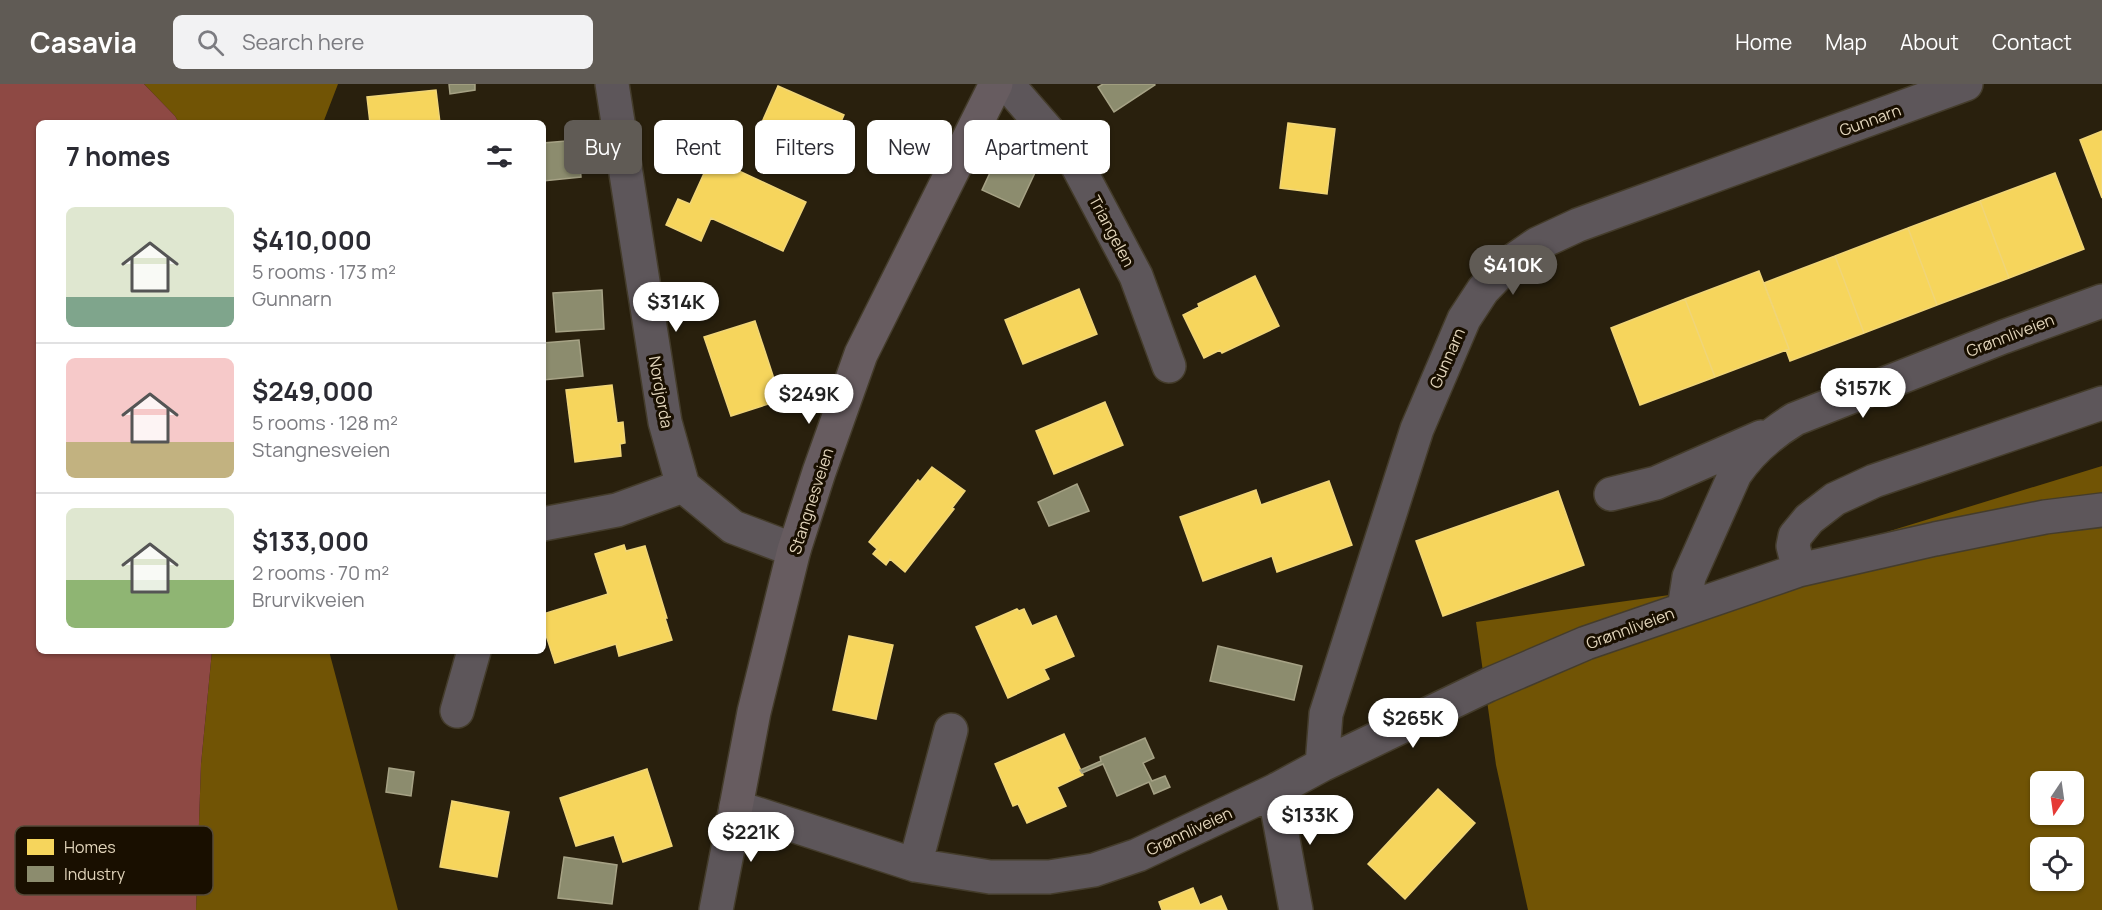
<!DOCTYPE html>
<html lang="en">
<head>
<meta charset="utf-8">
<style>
	:root { --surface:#fff; --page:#f2f2f3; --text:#2b2b33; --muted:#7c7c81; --line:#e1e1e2; --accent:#605b55 }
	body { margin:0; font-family:Manrope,sans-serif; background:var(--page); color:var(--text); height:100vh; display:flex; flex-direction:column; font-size:22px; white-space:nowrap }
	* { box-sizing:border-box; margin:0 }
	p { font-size:20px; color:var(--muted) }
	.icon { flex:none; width:33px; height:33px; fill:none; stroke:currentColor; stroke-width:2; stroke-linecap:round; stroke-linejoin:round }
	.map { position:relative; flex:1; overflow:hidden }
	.drawer { position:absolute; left:36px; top:36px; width:510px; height:534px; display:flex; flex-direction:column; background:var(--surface); border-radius:9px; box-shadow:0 2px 4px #0004 }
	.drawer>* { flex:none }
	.hud { position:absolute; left:564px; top:36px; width:570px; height:54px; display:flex; gap:12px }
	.needle { width:39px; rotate:193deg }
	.controls { position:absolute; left:2030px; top:687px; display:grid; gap:12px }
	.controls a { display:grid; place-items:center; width:54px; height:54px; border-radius:9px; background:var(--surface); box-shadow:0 2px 4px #0004; font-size:30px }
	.price { position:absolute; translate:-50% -51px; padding:0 14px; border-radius:21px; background:#fff; color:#222; font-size:20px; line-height:39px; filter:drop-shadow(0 2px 3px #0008) }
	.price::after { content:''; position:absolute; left:50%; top:36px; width:18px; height:14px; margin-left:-9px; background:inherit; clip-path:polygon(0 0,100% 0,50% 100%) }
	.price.on { background:var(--accent); color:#fff }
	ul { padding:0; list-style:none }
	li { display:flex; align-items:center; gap:18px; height:150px; padding:0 30px }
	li+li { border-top:2px solid var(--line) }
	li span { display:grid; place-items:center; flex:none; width:168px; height:120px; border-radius:9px; color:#555 }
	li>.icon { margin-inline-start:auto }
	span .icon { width:72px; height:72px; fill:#fffc; stroke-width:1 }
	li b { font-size:26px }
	h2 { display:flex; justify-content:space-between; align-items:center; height:72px; padding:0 30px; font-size:26px }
	.chip { padding:0 21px; border-radius:9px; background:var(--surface); box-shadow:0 2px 4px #0004; font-size:21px; line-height:54px }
	.chip.on { background:var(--accent); color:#fff }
	header { display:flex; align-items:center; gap:36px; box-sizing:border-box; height:84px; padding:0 30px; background:var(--accent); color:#fff }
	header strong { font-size:28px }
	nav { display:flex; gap:33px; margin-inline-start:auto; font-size:21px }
	.search { width:420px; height:54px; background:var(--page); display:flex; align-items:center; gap:15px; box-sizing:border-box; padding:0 21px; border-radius:9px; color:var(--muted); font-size:22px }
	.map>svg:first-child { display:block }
	.forest { fill:#715405; fill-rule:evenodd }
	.water { fill:#8e4944 }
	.homes { fill:#f6d55c; stroke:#f0d578; stroke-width:1.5 }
	.industry { fill:#8c8c6e; stroke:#a6a285; stroke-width:1.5 }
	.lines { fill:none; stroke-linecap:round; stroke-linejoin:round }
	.minor-casing { stroke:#443c2b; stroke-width:36 }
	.major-casing { stroke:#443c2b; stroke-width:36 }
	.minor { stroke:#5d565a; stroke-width:33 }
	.major { stroke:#675c60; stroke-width:33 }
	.labels { text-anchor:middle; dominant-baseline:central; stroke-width:6; stroke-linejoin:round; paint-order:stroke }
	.street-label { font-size:16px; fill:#e2d5bb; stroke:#190f00 }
	.key { fill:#190f00; stroke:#554a38; stroke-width:1.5 }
	.key-label { font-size:16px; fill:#e2d5bb }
</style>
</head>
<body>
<header>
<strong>Casavia</strong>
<div class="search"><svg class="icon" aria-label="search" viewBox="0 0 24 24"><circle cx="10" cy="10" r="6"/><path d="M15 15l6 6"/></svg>Search here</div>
<nav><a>Home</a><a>Map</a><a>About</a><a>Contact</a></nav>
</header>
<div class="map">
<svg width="2102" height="826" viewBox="0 0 2102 826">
	<rect width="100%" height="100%" fill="#29200d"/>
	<!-- forest -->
	<path class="forest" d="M 144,0 L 338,0 L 323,39 L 179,39 L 175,32 Z
		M 2102,382 L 2102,826 L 1528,826 L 1496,681 L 1476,538 L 1691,508 ZM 2040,698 L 2073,698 L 2073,730 L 2040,730 ZM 2040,764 L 2073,764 L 2073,796 L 2040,796 Z
		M 212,567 L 329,567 L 398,826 L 196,826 L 201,680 Z"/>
	<!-- water -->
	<path class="water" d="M 0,0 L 144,0 L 175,32 L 179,39 L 39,39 L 39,567 L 212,567 L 201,680 L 196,826 L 0,826 Z"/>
	<!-- homes -->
	<path class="homes" d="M 778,2 L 844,31 L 825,74 L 759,45 Z
		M 436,6 L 440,39 L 370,39 L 367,13 Z
		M 1288,39 L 1335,45 L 1327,110 L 1280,104 Z
		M 2102,47 L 2102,114 L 2080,56 Z
		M 711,74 L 806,118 L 783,167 L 711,134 L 701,157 L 666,141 L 678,115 L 690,120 Z
		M 2055,89 L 2084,165 L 2009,194 L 1980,117 Z
		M 1980,117 L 2009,194 L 1937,221 L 1908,144 Z
		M 1908,144 L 1937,221 L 1864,249 L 1835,172 Z
		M 1835,172 L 1864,249 L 1790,277 L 1786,266 L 1789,265 L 1764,199 Z
		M 1759,187 L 1789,265 L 1715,293 L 1685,215 Z
		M 1255,192 L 1279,242 L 1222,269 L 1220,266 L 1204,274 L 1183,231 L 1199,223 L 1198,220 Z
		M 1079,205 L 1097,250 L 1023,280 L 1005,236 Z
		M 1685,215 L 1715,293 L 1640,321 L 1611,244 Z
		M 755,237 L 781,316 L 731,332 L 704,253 Z
		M 612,301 L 617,339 L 623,338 L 625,359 L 620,360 L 621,372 L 575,378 L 566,306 Z
		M 1105,318 L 1123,361 L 1054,390 L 1036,347 Z
		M 932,383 L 965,407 L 952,424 L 954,425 L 905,488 L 890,475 L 886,481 L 873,470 L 877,465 L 869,458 L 918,396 L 920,398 Z
		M 1329,397 L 1352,461 L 1277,488 L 1272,472 L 1203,497 L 1180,433 L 1256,406 L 1261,421 Z
		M 1558,407 L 1584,481 L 1443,532 L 1416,457 Z
		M 624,461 L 626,467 L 645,462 L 667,534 L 665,534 L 672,556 L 619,572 L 616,560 L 555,579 L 543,542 L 543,530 L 608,510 L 595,470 Z
		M 1017,525 L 1019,527 L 1024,525 L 1032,542 L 1056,532 L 1074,572 L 1044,585 L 1049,595 L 1008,614 L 976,543 Z
		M 849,552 L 893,561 L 876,635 L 833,626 Z
		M 1064,650 L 1083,691 L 1057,703 L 1066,722 L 1027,739 L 1018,720 L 1013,722 L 995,680 Z
		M 647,685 L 672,762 L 623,778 L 614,751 L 576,762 L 560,714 Z
		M 1438,705 L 1475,739 L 1405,815 L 1368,780 Z
		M 452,717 L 509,728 L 497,793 L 440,783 Z
		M 1193,804 L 1200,821 L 1221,812 L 1227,826 L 1162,826 L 1159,818 Z"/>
	<!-- industry -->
	<path class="industry" d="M 449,0 L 475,0 L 475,6 L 450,10 Z
		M 1103,0 L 1154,0 L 1155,1 L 1114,28 L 1098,3 Z
		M 578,56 L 581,93 L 543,97 L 543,59 Z
		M 1002,63 L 1039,80 L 1019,123 L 982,106 Z
		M 602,206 L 604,245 L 556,248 L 553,209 Z
		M 579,256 L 583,292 L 543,296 L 543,259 Z
		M 1077,400 L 1089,427 L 1049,442 L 1038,418 Z
		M 1218,562 L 1302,582 L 1294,616 L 1210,597 Z
		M 1145,654 L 1154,674 L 1143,679 L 1152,697 L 1165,692 L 1170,703 L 1154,710 L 1149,698 L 1117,712 L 1103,680 L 1082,689 L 1080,686 L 1101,677 L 1100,673 Z
		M 389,684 L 414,688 L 411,712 L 386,708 Z
		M 564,773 L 617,781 L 612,820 L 558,814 Z"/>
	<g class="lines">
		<defs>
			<path id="minor" d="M 612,0 L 665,338 L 683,402 L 733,443 L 794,466
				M 1007,0 L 1076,79 L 1136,192 L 1169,282
				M 1611,410 L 1656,399 L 1761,353
				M 543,440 L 617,426 L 683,402
				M 1799,486 L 1793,462 L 1795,452 L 1809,435 L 1835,415 L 1874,397 L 2102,319
				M 1684,525 L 1689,493 L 1735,390 C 1750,368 1772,349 1795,335 L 2003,253 L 2102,217
				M 457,627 L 474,567
				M 1322,681 L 1326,630 L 1376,473 L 1417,345 L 1464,235 L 1483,206 L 1508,180 L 1537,160 L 1578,141 L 1966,0
				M 1274,707 L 1296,826
				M 915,781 L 951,646
				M 716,826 L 736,723 L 915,781 L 990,793 L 1049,793 L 1094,786 L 1138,771 L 1274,707 L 1322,681 L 1488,601 L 1586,559 L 1799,486 L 1935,455 L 2045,433 L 2102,426"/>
			<path id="major" d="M 736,723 L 754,628 L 794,466 L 819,388 L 861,270 L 996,0"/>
		</defs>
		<!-- minor casing -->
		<use href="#minor" class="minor-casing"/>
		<!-- major casing -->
		<use href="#major" class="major-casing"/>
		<!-- minor -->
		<use href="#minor" class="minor"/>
		<!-- major -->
		<use href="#major" class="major"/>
	</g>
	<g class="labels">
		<!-- street labels -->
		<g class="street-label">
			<text transform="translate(1870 36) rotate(-20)">Gunnarn</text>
			<text transform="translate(1112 147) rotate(62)">Triangelen</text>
			<text transform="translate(2010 251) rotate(-21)">Grønnliveien</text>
			<text transform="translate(1447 274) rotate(-66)">Gunnarn</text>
			<text transform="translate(661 308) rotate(80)">Nordjorda</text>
			<text transform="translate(811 417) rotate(-72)">Stangnesveien</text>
			<text transform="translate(1630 544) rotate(-20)">Grønnliveien</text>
			<text transform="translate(1189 747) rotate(-25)">Grønnliveien</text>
		</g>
	</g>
	<!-- legend -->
	<rect x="15" y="742" width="198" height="69" rx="9" class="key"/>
	<rect x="27" y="755" width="27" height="16" fill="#f6d55c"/>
	<rect x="27" y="782" width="27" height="16" fill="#8c8c6e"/>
	<g class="key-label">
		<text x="64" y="769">Homes</text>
		<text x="64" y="796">Industry</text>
	</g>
</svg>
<div class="controls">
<a><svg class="needle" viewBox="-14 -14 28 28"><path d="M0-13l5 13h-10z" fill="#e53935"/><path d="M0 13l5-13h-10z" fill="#7c7c81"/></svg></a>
<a><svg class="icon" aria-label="locate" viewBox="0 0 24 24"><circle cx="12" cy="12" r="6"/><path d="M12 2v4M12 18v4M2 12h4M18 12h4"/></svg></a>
</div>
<b class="price on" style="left:1513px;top:212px">$410K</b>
<b class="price" style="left:676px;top:249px">$314K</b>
<b class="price" style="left:1863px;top:335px">$157K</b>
<b class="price" style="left:809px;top:341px">$249K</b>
<b class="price" style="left:1413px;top:665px">$265K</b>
<b class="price" style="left:1310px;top:762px">$133K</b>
<b class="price" style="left:751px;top:779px">$221K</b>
<div class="hud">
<a class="chip on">Buy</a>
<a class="chip">Rent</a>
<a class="chip">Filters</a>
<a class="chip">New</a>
<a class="chip">Apartment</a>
</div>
<section class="drawer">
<h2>7 homes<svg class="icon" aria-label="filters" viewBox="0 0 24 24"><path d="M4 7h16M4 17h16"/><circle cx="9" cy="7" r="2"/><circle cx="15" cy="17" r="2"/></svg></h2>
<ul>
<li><span style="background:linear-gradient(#dfe7d0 75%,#7fa58c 0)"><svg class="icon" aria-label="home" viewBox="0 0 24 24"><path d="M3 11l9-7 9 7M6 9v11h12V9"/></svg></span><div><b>$410,000</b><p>5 rooms · 173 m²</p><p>Gunnarn</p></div></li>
<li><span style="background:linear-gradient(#f6c9c9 70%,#c2b280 0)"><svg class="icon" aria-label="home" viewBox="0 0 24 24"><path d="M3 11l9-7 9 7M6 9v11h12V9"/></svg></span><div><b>$249,000</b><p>5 rooms · 128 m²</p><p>Stangnesveien</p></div></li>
<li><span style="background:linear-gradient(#dfe7d0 60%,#8fb573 0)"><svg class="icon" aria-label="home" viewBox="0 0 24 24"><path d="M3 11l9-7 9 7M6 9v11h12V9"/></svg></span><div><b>$133,000</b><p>2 rooms · 70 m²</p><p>Brurvikveien</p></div></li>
</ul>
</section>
</div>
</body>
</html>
